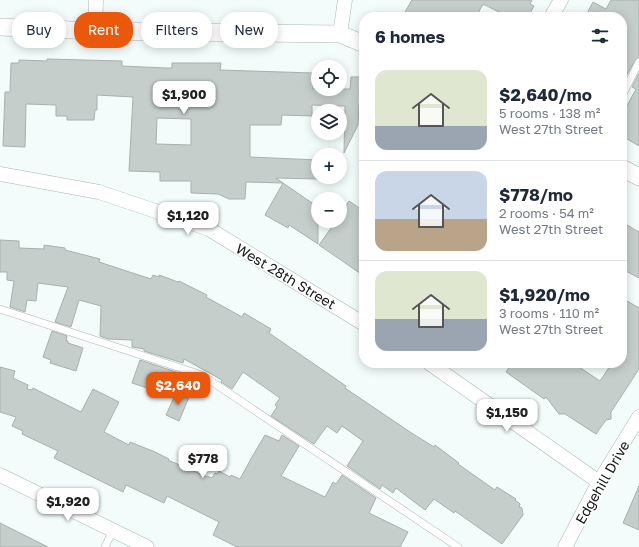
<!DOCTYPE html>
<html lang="en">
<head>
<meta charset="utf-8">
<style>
	:root { --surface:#fff; --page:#f2f2f3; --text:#1f2937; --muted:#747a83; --line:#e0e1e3; --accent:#ea580c }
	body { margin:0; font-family:"Golos Text",sans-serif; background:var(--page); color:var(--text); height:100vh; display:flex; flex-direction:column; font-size:15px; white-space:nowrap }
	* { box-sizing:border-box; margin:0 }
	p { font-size:13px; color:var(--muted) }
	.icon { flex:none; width:22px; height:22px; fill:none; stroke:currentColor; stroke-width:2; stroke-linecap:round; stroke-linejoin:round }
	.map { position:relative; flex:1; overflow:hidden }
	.side { position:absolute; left:359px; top:12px; width:268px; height:356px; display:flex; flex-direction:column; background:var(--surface); border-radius:16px; box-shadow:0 2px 10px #0003 }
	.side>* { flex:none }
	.top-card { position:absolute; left:12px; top:12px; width:287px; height:36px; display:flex; gap:8px }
	.tools { position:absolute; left:311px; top:60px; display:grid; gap:8px }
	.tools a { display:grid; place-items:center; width:36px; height:36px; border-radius:50%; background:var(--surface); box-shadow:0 2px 10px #0003; font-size:20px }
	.price { position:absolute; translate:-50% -34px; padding:0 9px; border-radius:8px; background:#fff; color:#222; font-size:13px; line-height:26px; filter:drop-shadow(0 1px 2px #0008) }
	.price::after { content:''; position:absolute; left:50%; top:24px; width:12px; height:9px; margin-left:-6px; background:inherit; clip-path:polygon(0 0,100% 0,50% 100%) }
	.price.selected { background:var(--accent); color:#fff }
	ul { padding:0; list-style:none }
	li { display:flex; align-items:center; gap:12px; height:100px; padding:0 16px }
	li+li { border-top:1px solid var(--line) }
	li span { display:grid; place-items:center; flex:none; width:112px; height:80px; border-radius:12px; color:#555 }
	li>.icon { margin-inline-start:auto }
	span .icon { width:48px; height:48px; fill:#fffc; stroke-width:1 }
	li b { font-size:17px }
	h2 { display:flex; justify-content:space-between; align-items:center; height:48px; padding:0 16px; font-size:17px }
	.tag { padding:0 14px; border-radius:16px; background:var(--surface); box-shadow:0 2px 10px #0003; font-size:14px; line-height:36px }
	.tag.selected { background:var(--accent); color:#fff }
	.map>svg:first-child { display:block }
	.building { fill:#c5cecb; stroke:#a7b0ad; fill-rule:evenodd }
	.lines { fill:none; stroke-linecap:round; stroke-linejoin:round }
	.service-casing { stroke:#acb5b2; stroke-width:8 }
	.minor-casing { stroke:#acb5b2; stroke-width:15 }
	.tertiary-casing { stroke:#acb5b2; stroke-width:18 }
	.service { stroke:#fff; stroke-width:7 }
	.minor { stroke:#fff; stroke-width:14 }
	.tertiary { stroke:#fff; stroke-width:17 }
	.labels { text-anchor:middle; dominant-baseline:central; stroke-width:3.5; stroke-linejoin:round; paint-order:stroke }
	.street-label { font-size:14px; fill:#141716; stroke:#fff }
</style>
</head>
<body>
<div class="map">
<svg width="639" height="547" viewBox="0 0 639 547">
	<rect width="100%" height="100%" fill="#f3fcfa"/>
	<!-- building -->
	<path class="building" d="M 412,0 L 532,0 L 530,4 L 534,6 L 528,17 L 509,17 L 483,4 L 476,17 L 402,17 Z
		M 611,0 L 639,0 L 639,57 L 635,60 L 623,82 L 622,82 L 622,17 L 585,17 L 593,2 L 606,9 Z
		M 47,59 L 122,61 L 122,66 L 166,68 L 172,68 L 172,63 L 221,63 L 220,70 L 313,73 L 313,89 L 350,89 L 351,77 L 364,77 L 364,105 L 359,105 L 358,125 L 344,153 L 345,106 L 312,105 L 312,116 L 282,115 L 281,125 L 250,125 L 250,157 L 318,160 L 318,179 L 276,178 L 283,183 L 246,182 L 245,199 L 229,199 L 218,194 L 191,193 L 191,181 L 160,181 L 160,172 L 129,171 L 133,97 L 97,95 L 97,110 L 95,110 L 94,120 L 67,120 L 67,116 L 56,116 L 56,105 L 26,104 L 25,147 L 3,146 L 5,92 L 10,92 L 11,63 L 19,63 L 19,60 L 47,61 ZM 157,118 L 191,119 L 191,145 L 156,144 Z
		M 639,73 L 639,146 L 622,136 L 622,115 L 636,89 L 632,87 Z
		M 283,183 L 318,207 L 318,244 L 289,225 L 288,228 L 265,215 Z
		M 349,201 L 364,211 L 364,276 L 319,245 L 336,221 L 340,221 L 340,215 Z
		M 627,225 L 639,232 L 639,278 L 622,269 L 622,235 Z
		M 0,240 L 19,241 L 19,248 L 44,249 L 44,245 L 65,248 L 65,250 L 100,259 L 99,262 L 151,279 L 153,275 L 159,277 L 159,275 L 178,282 L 179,281 L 207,295 L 206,297 L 242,317 L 244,313 L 271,329 L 269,333 L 346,386 L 345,388 L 410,432 L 434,447 L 435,445 L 459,463 L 458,464 L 495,490 L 497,487 L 516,499 L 515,500 L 520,504 L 519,507 L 522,508 L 523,515 L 502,544 L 455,511 L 454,513 L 434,499 L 425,510 L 396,488 L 393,493 L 382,485 L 380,489 L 347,466 L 363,441 L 342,426 L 337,433 L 327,426 L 314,444 L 271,416 L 277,407 L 275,405 L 280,398 L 243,372 L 232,389 L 221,382 L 222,380 L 184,359 L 183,363 L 144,351 L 144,349 L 132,347 L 132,340 L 108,339 L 100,336 L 101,306 L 79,300 L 71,327 L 55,322 L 68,287 L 38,283 L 36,301 L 27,300 L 25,312 L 10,307 L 14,281 L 7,280 L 7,272 L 0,272 Z
		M 622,298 L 639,308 L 639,369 L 611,412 L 611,419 L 606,420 L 596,434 L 565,414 L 559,414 L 546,397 L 544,399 L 506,372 L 512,363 L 573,363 L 600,381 L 612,363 L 622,363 Z
		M 52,331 L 67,336 L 66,341 L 68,341 L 68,343 L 83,348 L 76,371 L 50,363 L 51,360 L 43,357 Z
		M 140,360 L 179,373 L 171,396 L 132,383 Z
		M 0,367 L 15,371 L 13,378 L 28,385 L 27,389 L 32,390 L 33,388 L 81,412 L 93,389 L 119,402 L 104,432 L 129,445 L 130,442 L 155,452 L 169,459 L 168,460 L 207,477 L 207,476 L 212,478 L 215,473 L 217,474 L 219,471 L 230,477 L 231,475 L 240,479 L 252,457 L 265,435 L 279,441 L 282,435 L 299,446 L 281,476 L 325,497 L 333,482 L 336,484 L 342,475 L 376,498 L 369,513 L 408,532 L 400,547 L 237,547 L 213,535 L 219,522 L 167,496 L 164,503 L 126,485 L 123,492 L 54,458 L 58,451 L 22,434 L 23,431 L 12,426 L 16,417 L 0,412 Z
		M 177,391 L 189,397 L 179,421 L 166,415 Z
		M 639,486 L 639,530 L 623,523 Z
		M 0,523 L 48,547 L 0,547 Z"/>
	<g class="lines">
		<defs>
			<path id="service" d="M 622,96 L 639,62
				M 0,309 L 202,375 L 458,547
				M 105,547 L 113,530"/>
			<path id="minor" d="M 551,17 L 561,0
				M 95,31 L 96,0
				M 340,34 L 345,0
				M 0,174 L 99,192 L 209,229 L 364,324
				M 429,363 L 599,482
				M 0,475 L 147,547
				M 565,547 L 599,482 L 639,417"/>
			<path id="tertiary" d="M 0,27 L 95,31 L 340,34 L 364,44
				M 622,168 L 639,177"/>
		</defs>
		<!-- service casing -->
		<use href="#service" class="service-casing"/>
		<!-- minor casing -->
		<use href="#minor" class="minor-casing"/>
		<!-- tertiary casing -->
		<use href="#tertiary" class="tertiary-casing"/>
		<!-- service -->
		<use href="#service" class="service"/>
		<!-- minor -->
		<use href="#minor" class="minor"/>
		<!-- tertiary -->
		<use href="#tertiary" class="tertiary"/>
	</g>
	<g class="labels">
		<!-- street labels -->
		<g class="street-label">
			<text transform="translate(286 276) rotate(31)">West 28th Street</text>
			<text transform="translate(602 482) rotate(-60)">Edgehill Drive</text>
		</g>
	</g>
</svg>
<div class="tools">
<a><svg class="icon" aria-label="locate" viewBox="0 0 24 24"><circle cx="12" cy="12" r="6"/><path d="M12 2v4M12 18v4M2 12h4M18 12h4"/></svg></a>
<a><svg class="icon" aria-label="layers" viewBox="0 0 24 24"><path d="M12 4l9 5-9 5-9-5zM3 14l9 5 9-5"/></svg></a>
<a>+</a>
<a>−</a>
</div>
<b class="price" style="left:184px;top:115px">$1,900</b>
<b class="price" style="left:188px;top:236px">$1,120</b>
<b class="price selected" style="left:178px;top:406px">$2,640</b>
<b class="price" style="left:507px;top:433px">$1,150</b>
<b class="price" style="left:203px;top:479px">$778</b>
<b class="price" style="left:68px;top:522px">$1,920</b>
<div class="top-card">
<a class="tag">Buy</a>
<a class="tag selected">Rent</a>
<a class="tag">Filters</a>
<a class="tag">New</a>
</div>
<section class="side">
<h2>6 homes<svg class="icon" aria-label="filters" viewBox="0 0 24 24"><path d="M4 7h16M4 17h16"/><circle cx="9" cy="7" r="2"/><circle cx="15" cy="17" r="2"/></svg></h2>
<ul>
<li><span style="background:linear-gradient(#dfe7d0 70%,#9aa5b1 0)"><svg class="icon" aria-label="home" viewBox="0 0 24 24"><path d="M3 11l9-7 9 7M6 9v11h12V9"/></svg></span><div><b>$2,640/mo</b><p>5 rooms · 138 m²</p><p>West 27th Street</p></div></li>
<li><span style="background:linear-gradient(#c9d6e8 60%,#b9a48a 0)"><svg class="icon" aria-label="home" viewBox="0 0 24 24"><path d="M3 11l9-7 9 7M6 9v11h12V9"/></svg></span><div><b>$778/mo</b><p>2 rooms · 54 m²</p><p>West 27th Street</p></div></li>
<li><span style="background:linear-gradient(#dfe7d0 60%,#9aa5b1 0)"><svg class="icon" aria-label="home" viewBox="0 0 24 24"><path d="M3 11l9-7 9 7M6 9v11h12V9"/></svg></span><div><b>$1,920/mo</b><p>3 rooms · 110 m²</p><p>West 27th Street</p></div></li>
</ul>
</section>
</div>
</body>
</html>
